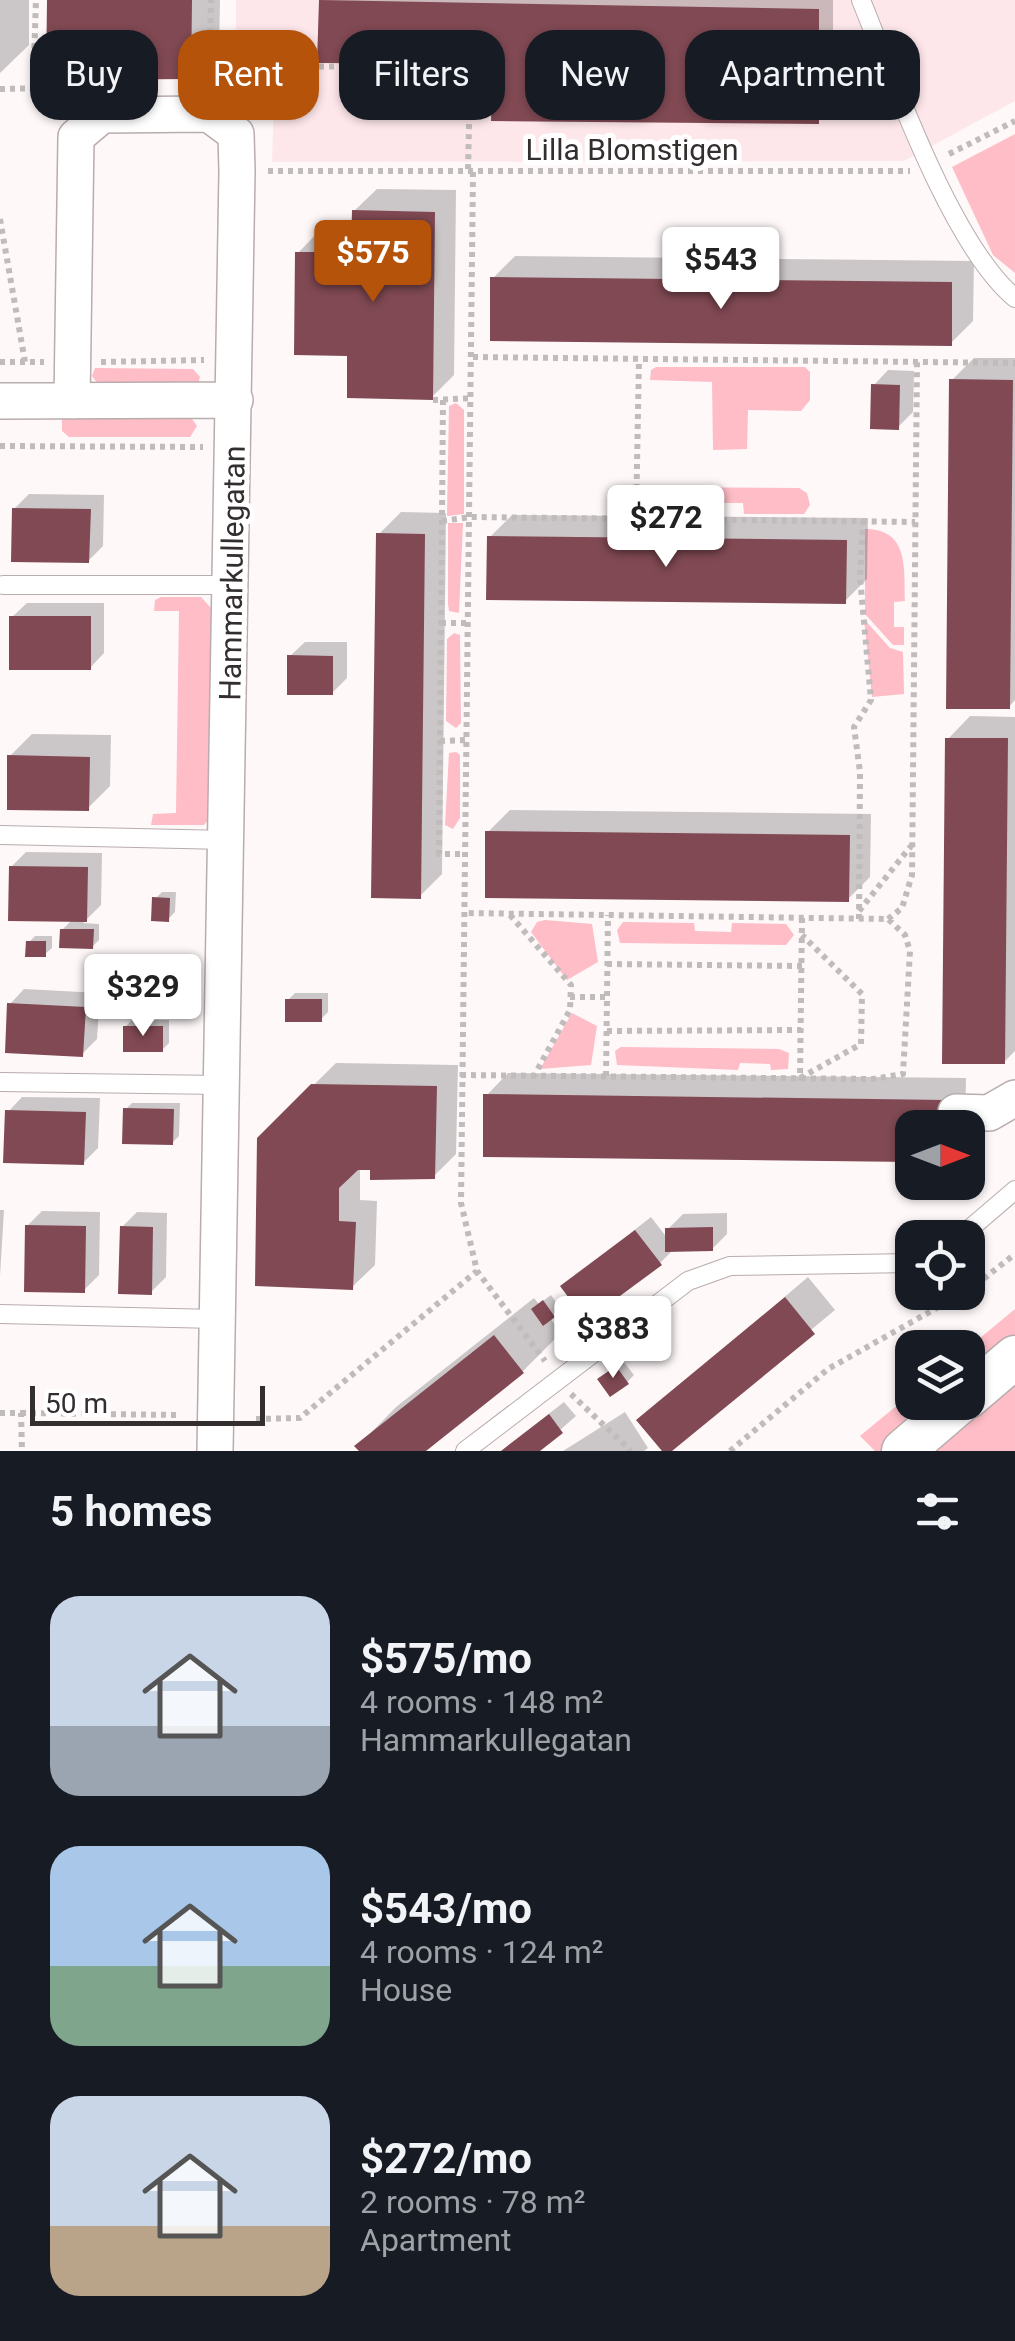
<!DOCTYPE html>
<html lang="en">
<head>
<meta charset="utf-8">
<style>
	:root { --surface:#171b24; --page:#242831; --text:#f1f3f6; --muted:#9ea1a6; --accent:#b45309 }
	body { margin:0; font-family:Roboto,sans-serif; background:var(--page); color:var(--text); height:100vh; display:flex; flex-direction:column; font-size:38px; white-space:nowrap }
	* { box-sizing:border-box; margin:0 }
	p { font-size:32px; color:var(--muted) }
	.icon { flex:none; width:55px; height:55px; fill:none; stroke:currentColor; stroke-width:2; stroke-linecap:round; stroke-linejoin:round }
	.map { position:relative; height:1451px; overflow:hidden }
	.sheet { display:flex; flex-direction:column; background:var(--surface); flex:1 }
	.sheet>* { flex:none }
	.top-card { position:absolute; left:30px; top:30px; width:955px; height:90px; display:flex; gap:20px }
	.needle { width:65px; rotate:90deg }
	.buttons { position:absolute; left:895px; top:1110px; display:grid; gap:20px }
	.buttons a { display:grid; place-items:center; width:90px; height:90px; border-radius:20px; background:var(--surface); box-shadow:0 2px 8px #0004; font-size:50px }
	.scale { position:absolute; left:30px; bottom:25px; width:235px; box-sizing:border-box; padding-left:10px; border:5px solid #342f2f; border-top:0; font-size:28px; line-height:35px; white-space:nowrap; color:#342f2f; -webkit-text-stroke:8px #fff; paint-order:stroke }
	.price { position:absolute; translate:-50% -85px; padding:0 22px; border-radius:10px; background:#fff; color:#222; font-size:32px; line-height:65px; filter:drop-shadow(0 2px 5px #0008) }
	.price::after { content:''; position:absolute; left:50%; top:60px; width:30px; height:22px; margin-left:-15px; background:inherit; clip-path:polygon(0 0,100% 0,50% 100%) }
	.price.on { background:var(--accent); color:#fff }
	ul { padding:0; list-style:none }
	li { display:flex; align-items:center; gap:30px; height:250px; padding:0 50px }
	li span { display:grid; place-items:center; flex:none; width:280px; height:200px; border-radius:30px; color:#555 }
	li>.icon { margin-inline-start:auto }
	span .icon { width:120px; height:120px; fill:#fffc; stroke-width:1 }
	li b { font-size:42px }
	h2 { display:flex; justify-content:space-between; align-items:center; height:120px; padding:0 50px; font-size:42px }
	.tag { padding:0 35px; border-radius:30px; background:var(--surface); box-shadow:0 2px 8px #0004; font-size:35px; line-height:90px }
	.tag.on { background:var(--accent); color:#fff }
	.map>svg:first-child { display:block }
	.built { fill:#fee7ea }
	.green { fill:#febdc7 }
	.shadow { fill:#0003 }
	.building { fill:#804953 }
	.lines { fill:none; stroke-linecap:round; stroke-linejoin:round }
	.service-casing { stroke:#b9acad; stroke-width:20 }
	.minor-casing { stroke:#b9acad; stroke-width:38 }
	.tertiary-casing { stroke:#b9acad; stroke-width:45 }
	.path { stroke:#c1bcbc; stroke-width:6; stroke-dasharray:5 5; stroke-linecap:butt }
	.service { stroke:#fff; stroke-width:18 }
	.minor { stroke:#fff; stroke-width:35 }
	.tertiary { stroke:#fff; stroke-width:42 }
	.labels { text-anchor:middle; dominant-baseline:central; stroke-width:10; stroke-linejoin:round; paint-order:stroke }
	.street-label { font-size:30px; fill:#342f2f; stroke:#fff }
</style>
</head>
<body>
<div class="map">
<svg width="1015" height="1451" viewBox="0 0 1015 1451">
	<rect width="100%" height="100%" fill="#fef8f9"/>
	<!-- built -->
	<path class="built" d="M 236,0 L 1015,0 L 1015,101 L 904,161 L 272,162 L 275,67 L 236,64 Z"/>
	<!-- green -->
	<path class="green" d="M 1015,134 L 1015,273 L 993,255 L 952,167 Z
		M 656,367 L 805,367 L 810,372 L 810,400 L 801,411 L 748,410 L 747,449 L 713,450 L 712,382 L 650,380 L 651,370 Z
		M 95,368 L 193,369 L 200,377 L 198,384 L 98,384 L 92,376 Z
		M 456,403 L 464,410 L 464,514 L 447,516 L 449,406 Z
		M 62,417 L 192,419 L 197,426 L 190,437 L 69,437 L 62,431 Z
		M 657,487 L 799,488 L 807,493 L 810,505 L 804,514 L 744,514 L 743,503 L 714,503 L 714,513 L 659,512 L 648,500 Z
		M 448,523 L 463,523 L 459,613 L 449,611 L 448,604 Z
		M 865,529 C 909,529 904,568 905,601 L 894,602 L 894,627 L 904,627 L 904,645 L 893,645 L 865,614 Z
		M 161,597 L 201,597 L 211,608 L 209,819 L 204,825 L 151,825 L 153,814 L 176,813 L 179,611 L 154,611 L 155,600 Z
		M 864,619 L 890,648 L 903,652 L 904,694 L 872,697 Z
		M 454,633 L 460,635 L 461,723 L 456,728 L 446,721 L 447,639 Z
		M 456,752 L 460,755 L 460,818 L 453,829 L 445,825 L 449,753 Z
		M 545,920 L 592,924 L 598,962 L 567,980 L 531,932 L 537,922 Z
		M 623,922 L 694,923 L 695,931 L 731,932 L 732,923 L 786,924 L 794,935 L 786,945 L 620,943 L 617,930 Z
		M 572,1013 L 597,1026 L 591,1065 L 540,1069 Z
		M 621,1047 L 779,1049 L 789,1053 L 788,1069 L 771,1070 L 770,1064 L 740,1063 L 738,1070 L 617,1065 L 615,1051 Z
		M 1015,1309 L 1015,1451 L 875,1451 L 860,1436 L 912,1393 L 912,1402 L 968,1402 L 968,1348 Z"/>
	<!-- shadow -->
	<path class="shadow" d="M 0,0 L 29,0 L 29,45 L 0,73 Z
		M 50,0 L 220,0 L 219,48 L 190,76 Z
		M 321,0 L 833,0 L 833,106 L 818,121 L 495,62 L 320,60 Z
		M 377,189 L 456,190 L 454,375 L 432,397 L 350,353 L 298,253 L 320,230 L 354,231 L 354,211 Z
		M 515,256 L 974,261 L 973,321 L 951,343 L 493,278 Z
		M 974,358 L 1015,358 L 1015,700 L 1009,707 L 952,380 Z
		M 888,370 L 914,371 L 913,412 L 898,427 L 874,385 Z
		M 29,494 L 104,495 L 103,546 L 88,561 L 14,509 Z
		M 401,512 L 446,513 L 442,874 L 420,896 L 378,535 Z
		M 512,515 L 868,518 L 867,579 L 845,601 L 490,537 Z
		M 27,603 L 104,603 L 104,653 L 90,668 L 12,617 Z
		M 305,642 L 347,642 L 347,678 L 332,693 L 290,656 Z
		M 970,716 L 1015,717 L 1015,1051 L 1004,1062 L 948,739 Z
		M 32,734 L 111,735 L 110,786 L 88,808 L 10,756 Z
		M 510,810 L 871,814 L 870,877 L 848,899 L 488,832 Z
		M 26,852 L 102,853 L 101,905 L 83,923 L 99,924 L 99,940 L 92,947 L 62,930 L 72,920 L 11,867 Z
		M 162,892 L 176,892 L 175,912 L 168,919 L 155,899 Z
		M 35,936 L 52,936 L 52,948 L 45,954 L 28,943 Z
		M 24,989 L 100,993 L 97,1039 L 82,1054 L 10,1004 Z
		M 295,993 L 328,993 L 328,1012 L 321,1019 L 288,1000 Z
		M 132,1020 L 169,1020 L 169,1043 L 162,1050 L 125,1027 Z
		M 336,1063 L 458,1065 L 456,1154 L 434,1176 L 360,1167 L 360,1200 L 377,1201 L 375,1265 L 352,1287 L 259,1139 Z
		M 508,1073 L 966,1078 L 965,1128 L 912,1128 L 912,1159 L 485,1155 L 486,1096 Z
		M 22,1097 L 100,1098 L 98,1148 L 83,1163 L 8,1112 Z
		M 132,1103 L 180,1103 L 179,1136 L 172,1143 L 125,1110 Z
		M 0,1210 L 4,1210 L 0,1276 Z
		M 42,1211 L 100,1212 L 99,1275 L 84,1290 L 27,1226 Z
		M 137,1212 L 167,1213 L 166,1277 L 151,1292 L 122,1227 Z
		M 727,1213 L 727,1234 L 712,1249 L 674,1249 L 660,1263 L 563,1286 L 651,1217 L 668,1239 L 668,1229 L 683,1214 Z
		M 808,1277 L 835,1310 L 665,1451 L 639,1420 Z
		M 551,1295 L 560,1308 L 550,1318 L 561,1333 L 523,1371 L 422,1451 L 362,1451 L 358,1446 L 396,1407 L 534,1298 L 539,1304 Z
		M 623,1361 L 634,1375 L 627,1382 L 607,1373 Z
		M 564,1402 L 576,1416 L 536,1451 L 501,1451 Z
		M 625,1412 L 648,1448 L 644,1451 L 563,1451 Z"/>
	<!-- building -->
	<path class="building" d="M 47,0 L 192,0 L 191,79 L 46,80 Z
		M 319,0 L 819,9 L 819,124 L 491,121 L 493,64 L 317,63 Z
		M 352,210 L 435,212 L 433,400 L 347,398 L 347,356 L 294,355 L 295,252 L 351,252 Z
		M 490,277 L 952,282 L 952,346 L 490,341 Z
		M 949,379 L 1013,380 L 1010,709 L 946,709 Z
		M 871,384 L 900,385 L 899,430 L 870,429 Z
		M 12,508 L 91,509 L 89,563 L 11,562 Z
		M 376,533 L 425,534 L 421,899 L 371,898 Z
		M 487,536 L 847,540 L 846,604 L 486,600 Z
		M 9,616 L 91,616 L 91,670 L 9,670 Z
		M 287,655 L 333,656 L 333,695 L 287,695 Z
		M 945,738 L 1008,738 L 1005,1064 L 942,1064 Z
		M 7,755 L 90,757 L 89,811 L 7,810 Z
		M 485,831 L 850,835 L 849,902 L 485,898 Z
		M 9,866 L 88,867 L 87,922 L 8,921 Z
		M 152,897 L 170,898 L 169,922 L 151,921 Z
		M 60,929 L 94,929 L 93,949 L 59,948 Z
		M 26,941 L 46,941 L 46,957 L 25,957 Z
		M 285,999 L 322,999 L 322,1022 L 285,1022 Z
		M 7,1003 L 86,1007 L 83,1057 L 5,1053 Z
		M 123,1026 L 163,1026 L 163,1052 L 123,1052 Z
		M 311,1084 L 437,1086 L 435,1179 L 370,1180 L 370,1170 L 358,1170 L 339,1188 L 339,1221 L 356,1222 L 353,1290 L 255,1286 L 257,1138 Z
		M 483,1094 L 945,1100 L 944,1128 L 912,1128 L 912,1162 L 483,1157 Z
		M 123,1108 L 174,1109 L 173,1145 L 122,1144 Z
		M 5,1110 L 86,1112 L 84,1165 L 3,1163 Z
		M 25,1225 L 86,1226 L 85,1293 L 24,1292 Z
		M 120,1226 L 153,1227 L 152,1295 L 118,1294 Z
		M 713,1227 L 713,1251 L 665,1252 L 665,1228 Z
		M 635,1230 L 662,1265 L 586,1321 L 560,1286 Z
		M 785,1297 L 815,1334 L 672,1451 L 662,1451 L 636,1420 Z
		M 543,1300 L 555,1317 L 543,1326 L 531,1309 Z
		M 494,1335 L 524,1373 L 426,1451 L 359,1451 L 354,1446 Z
		M 616,1366 L 629,1384 L 610,1397 L 597,1379 Z
		M 549,1414 L 563,1433 L 540,1451 L 501,1451 Z"/>
	<g class="lines">
		<defs>
			<path id="service" d="M 861,0 C 893,79 952,246 1015,298
				M 3,585 L 232,585
				M 0,835 L 227,840
				M 0,1082 L 222,1085
				M 959,1238 L 1015,1190
				M 0,1314 L 217,1319
				M 465,1451 L 688,1281 L 730,1266 L 912,1263"/>
			<path id="minor" d="M 0,401 L 235,400
				M 72,401 L 76,137 L 102,115 L 209,114 L 236,134 L 237,171 L 215,1451
				M 956,1112 L 989,1113 L 1015,1098"/>
			<path id="tertiary" d="M 968,1397 L 1015,1357
				M 903,1451 L 960,1402"/>
		</defs>
		<!-- service casing -->
		<use href="#service" class="service-casing"/>
		<!-- minor casing -->
		<use href="#minor" class="minor-casing"/>
		<!-- tertiary casing -->
		<use href="#tertiary" class="tertiary-casing"/>
		<!-- path -->
		<path class="path" d="M 209,66 L 450,67 L 470,78 L 468,172
			M 209,83 L 211,0
			M 33,88 L 36,0
			M 0,89 L 84,87
			M 949,154 L 1015,121
			M 268,171 L 910,171
			M 473,172 L 461,1203 L 477,1271 L 545,1361
			M 0,219 L 25,362
			M 473,357 L 1015,363
			M 0,362 L 44,362
			M 101,362 L 204,360
			M 433,400 L 472,398
			M 443,400 L 439,854 L 465,854
			M 0,446 L 203,447
			M 636,519 L 639,359
			M 442,521 L 471,517 L 915,522
			M 441,623 L 469,623
			M 440,741 L 467,740
			M 859,911 L 911,846
			M 510,915 L 571,985 L 570,1010 L 534,1076
			M 802,918 L 800,1078 L 861,1044 L 862,994 L 802,935
			M 859,919 L 860,772 L 854,727 L 871,700 L 860,577 L 863,521
			M 888,919 L 902,908 L 912,875 L 917,362
			M 607,964 L 802,966
			M 570,997 L 607,997
			M 607,1031 L 801,1030
			M 461,1075 L 873,1079 L 903,1074 L 910,951 L 905,935 L 888,919 L 464,913
			M 606,1076 L 608,915
			M 968,1291 L 1015,1254
			M 571,1394 L 631,1451
			M 0,1413 L 21,1413 L 22,1451
			M 21,1413 L 179,1415
			M 256,1419 L 300,1418 L 477,1271
			M 730,1451 L 828,1369 L 965,1292"/>
		<!-- service -->
		<use href="#service" class="service"/>
		<!-- minor -->
		<use href="#minor" class="minor"/>
		<!-- tertiary -->
		<use href="#tertiary" class="tertiary"/>
	</g>
	<g class="labels">
		<!-- street labels -->
		<g class="street-label">
			<text x="632" y="149">Lilla Blomstigen</text>
			<text transform="translate(232 573) rotate(-89)">Hammarkullegatan</text>
		</g>
	</g>
</svg>
<div class="buttons">
<a><svg class="needle" viewBox="-14 -14 28 28"><path d="M0-13l5 13h-10z" fill="#e53935"/><path d="M0 13l5-13h-10z" fill="#9ea1a6"/></svg></a>
<a><svg class="icon" aria-label="locate" viewBox="0 0 24 24"><circle cx="12" cy="12" r="6"/><path d="M12 2v4M12 18v4M2 12h4M18 12h4"/></svg></a>
<a><svg class="icon" aria-label="layers" viewBox="0 0 24 24"><path d="M12 4l9 5-9 5-9-5zM3 14l9 5 9-5"/></svg></a>
</div>
<div class="scale">50 m</div>
<b class="price on" style="left:373px;top:305px">$575</b>
<b class="price" style="left:721px;top:312px">$543</b>
<b class="price" style="left:666px;top:570px">$272</b>
<b class="price" style="left:143px;top:1039px">$329</b>
<b class="price" style="left:613px;top:1381px">$383</b>
<div class="top-card">
<a class="tag">Buy</a>
<a class="tag on">Rent</a>
<a class="tag">Filters</a>
<a class="tag">New</a>
<a class="tag">Apartment</a>
</div>
</div>
<section class="sheet">
<h2>5 homes<svg class="icon" aria-label="filters" viewBox="0 0 24 24"><path d="M4 7h16M4 17h16"/><circle cx="9" cy="7" r="2"/><circle cx="15" cy="17" r="2"/></svg></h2>
<ul>
<li><span style="background:linear-gradient(#c9d6e8 65%,#9aa5b1 0)"><svg class="icon" aria-label="home" viewBox="0 0 24 24"><path d="M3 11l9-7 9 7M6 9v11h12V9"/></svg></span><div><b>$575/mo</b><p>4 rooms · 148 m²</p><p>Hammarkullegatan</p></div></li>
<li><span style="background:linear-gradient(#a9c7e8 60%,#7fa58c 0)"><svg class="icon" aria-label="home" viewBox="0 0 24 24"><path d="M3 11l9-7 9 7M6 9v11h12V9"/></svg></span><div><b>$543/mo</b><p>4 rooms · 124 m²</p><p>House</p></div></li>
<li><span style="background:linear-gradient(#c9d6e8 65%,#b9a48a 0)"><svg class="icon" aria-label="home" viewBox="0 0 24 24"><path d="M3 11l9-7 9 7M6 9v11h12V9"/></svg></span><div><b>$272/mo</b><p>2 rooms · 78 m²</p><p>Apartment</p></div></li>
</ul>
</section>
</body>
</html>
